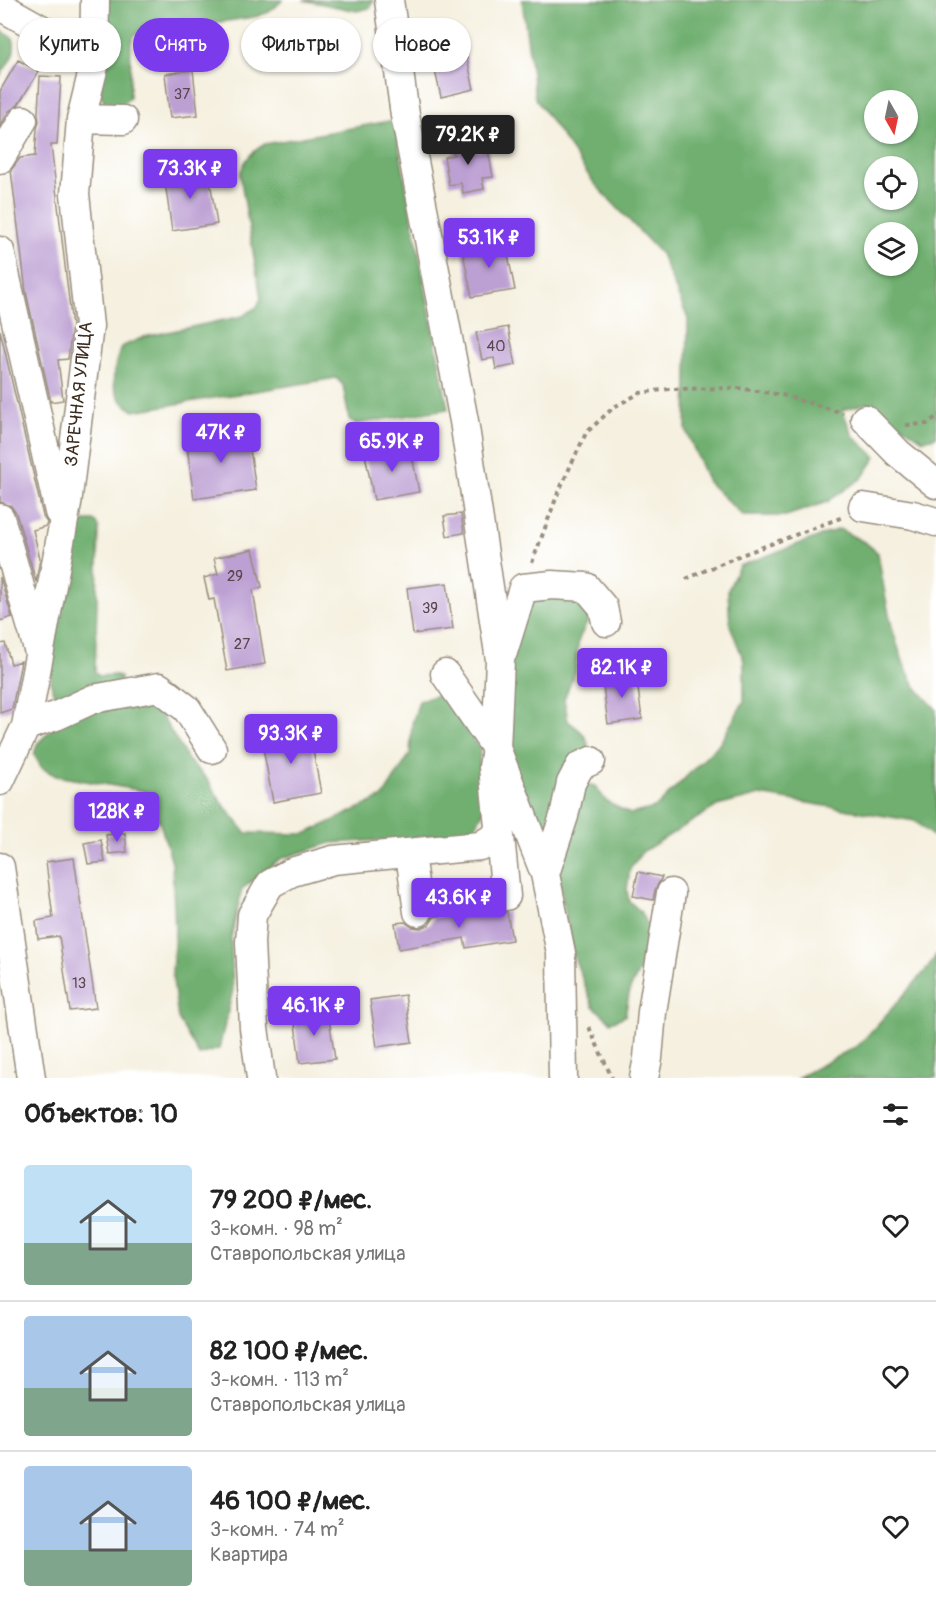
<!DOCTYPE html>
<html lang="ru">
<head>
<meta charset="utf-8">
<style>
	:root { --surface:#fff; --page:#f6f6f6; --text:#222; --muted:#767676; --line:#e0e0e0; --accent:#7c3aed }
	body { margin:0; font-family:Pangolin,sans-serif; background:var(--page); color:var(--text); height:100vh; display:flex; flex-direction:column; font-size:22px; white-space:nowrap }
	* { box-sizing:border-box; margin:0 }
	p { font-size:20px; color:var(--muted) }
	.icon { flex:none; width:33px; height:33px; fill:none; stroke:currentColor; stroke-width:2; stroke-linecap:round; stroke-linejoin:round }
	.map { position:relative; height:1078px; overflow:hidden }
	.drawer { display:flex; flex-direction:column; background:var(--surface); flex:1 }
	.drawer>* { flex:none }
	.hud { position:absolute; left:18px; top:18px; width:600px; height:54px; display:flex; gap:12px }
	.needle { width:39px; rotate:171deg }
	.buttons { position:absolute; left:864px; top:90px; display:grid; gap:12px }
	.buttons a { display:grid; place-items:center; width:54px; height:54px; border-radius:50%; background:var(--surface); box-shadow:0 2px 4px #0004; font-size:30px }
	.price { position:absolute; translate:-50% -51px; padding:0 14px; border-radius:6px; background:var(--accent); color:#fff; font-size:20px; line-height:39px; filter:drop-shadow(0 2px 3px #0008) }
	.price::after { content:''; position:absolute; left:50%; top:36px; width:18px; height:14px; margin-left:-9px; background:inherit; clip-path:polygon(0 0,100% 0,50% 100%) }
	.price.active { background:#222; color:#fff }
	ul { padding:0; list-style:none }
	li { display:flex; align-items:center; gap:18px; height:150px; padding:0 24px }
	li+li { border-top:2px solid var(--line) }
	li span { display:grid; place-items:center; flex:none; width:168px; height:120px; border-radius:6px; color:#555 }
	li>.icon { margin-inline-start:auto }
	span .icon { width:72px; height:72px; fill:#fffc; stroke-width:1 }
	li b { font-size:26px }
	h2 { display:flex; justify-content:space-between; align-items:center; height:72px; padding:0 24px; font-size:26px }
	.pill { padding:0 21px; border-radius:27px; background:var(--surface); box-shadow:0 2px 4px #0004; font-size:21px; line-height:54px }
	.pill.active { background:var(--accent); color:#fff }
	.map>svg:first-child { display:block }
	.forest { fill:#70af70; stroke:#566c47; stroke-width:1.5; fill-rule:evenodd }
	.building { fill:#bc9fd3 }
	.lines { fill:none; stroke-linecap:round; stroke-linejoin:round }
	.minor-casing { stroke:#988d7e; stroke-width:31 }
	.path { stroke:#988d7e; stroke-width:4; stroke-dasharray:4.5 4.5; stroke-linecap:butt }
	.minor { stroke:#fff; stroke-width:28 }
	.labels { text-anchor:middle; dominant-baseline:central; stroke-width:6; stroke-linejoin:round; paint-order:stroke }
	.number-label { font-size:15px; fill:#5b474b }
	.street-label { font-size:18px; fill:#3b2a1e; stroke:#fff }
</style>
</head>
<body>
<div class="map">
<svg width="936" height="1078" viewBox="0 0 936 1078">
	<rect width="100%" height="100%" fill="#fff"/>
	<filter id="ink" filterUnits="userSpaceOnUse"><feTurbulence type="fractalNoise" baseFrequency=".0167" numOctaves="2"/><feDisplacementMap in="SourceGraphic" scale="12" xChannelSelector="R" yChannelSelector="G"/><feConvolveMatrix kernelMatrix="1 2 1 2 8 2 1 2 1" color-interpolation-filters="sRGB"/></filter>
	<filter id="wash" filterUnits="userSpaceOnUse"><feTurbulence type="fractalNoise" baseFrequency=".008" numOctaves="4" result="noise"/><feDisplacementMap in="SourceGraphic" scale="24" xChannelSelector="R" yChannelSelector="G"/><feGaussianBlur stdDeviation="1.35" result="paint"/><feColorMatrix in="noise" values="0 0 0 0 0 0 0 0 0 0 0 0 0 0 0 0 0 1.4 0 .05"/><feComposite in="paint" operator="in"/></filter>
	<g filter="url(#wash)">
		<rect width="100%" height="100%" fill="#f5f0df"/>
		<!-- forest -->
		<path class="forest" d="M 104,0 L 283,0 L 269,12 L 255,17 L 135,34 L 131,42 L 130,97 L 122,105 L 106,105 L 100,93 Z
			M 303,0 L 373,0 L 370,8 L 357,11 Z
			M 522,0 L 936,0 L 936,437 L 923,440 L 868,403 L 842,410 L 853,436 L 876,457 L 862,478 L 827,502 L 786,516 L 743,516 L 708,482 L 686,430 L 688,319 L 661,254 L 594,183 L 535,98 ZM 874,100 L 908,100 L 908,134 L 874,134 ZM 874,166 L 908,166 L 908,200 L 874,200 ZM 874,232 L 908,232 L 908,266 L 874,266 Z
			M 0,30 L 13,38 C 18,53 8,63 0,76 Z
			M 389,121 L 395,125 L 448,409 L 355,424 L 349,419 L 343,385 L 336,378 L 134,411 C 106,394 112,374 121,347 L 144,337 L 243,316 L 257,307 L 261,298 L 240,175 C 244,159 252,152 265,144 Z
			M 84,521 L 95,521 L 99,528 L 95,672 L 99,676 L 117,675 L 121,679 L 118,685 L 59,699 C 58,698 54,693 53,692 C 43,666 70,557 76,525 Z
			M 839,529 L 866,543 L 878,553 C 885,595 892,646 914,684 C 920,693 929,701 936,709 L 936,839 L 915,821 L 760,795 L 717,806 L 642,852 L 630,869 L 627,890 L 629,901 L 641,912 L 649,927 L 649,952 L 630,989 L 625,1016 L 611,1022 L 593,1006 L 572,952 L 558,872 L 579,788 L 587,784 L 595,786 L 606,801 L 630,814 L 655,808 L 720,743 L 744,701 L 744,661 L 730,625 L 728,590 L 739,566 Z
			M 580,594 L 589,606 L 588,621 L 579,639 L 575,672 L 564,699 L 568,721 C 580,730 589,735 589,752 L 544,843 L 506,750 L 509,662 L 528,597 Z
			M 441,694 L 480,749 L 479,764 L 485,808 L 476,826 L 457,833 L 400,839 L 331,843 L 280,859 L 242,889 L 231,938 L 233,990 L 219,1049 L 199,1055 L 178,1019 L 172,972 L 175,930 L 172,862 L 160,823 L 144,791 L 56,776 L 42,768 L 34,755 L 37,744 L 56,725 L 93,707 L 146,701 L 163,718 L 188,760 L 208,780 L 219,799 L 246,833 L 305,834 L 383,797 L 410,754 L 412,724 L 419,701 Z
			M 936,955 L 936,1078 L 797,1078 L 859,1045 L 928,968 Z"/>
		<g id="blocks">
			<!-- building -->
			<path class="building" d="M 342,22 L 350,60 L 312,67 L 305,29 Z
				M 464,46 L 474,89 L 441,97 L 431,53 Z
				M 18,60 L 39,71 L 18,105 L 9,111 L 0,127 L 0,91 Z
				M 193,70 L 198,115 L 170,118 L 165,74 Z
				M 40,76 L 61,77 L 57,145 L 51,145 L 72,326 L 68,359 L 58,360 L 63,400 L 51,402 L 26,292 L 11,170 L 20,158 L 35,156 L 37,129 L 39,121 L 38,113 Z
				M 475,140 L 477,151 L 488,149 L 493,177 L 482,178 L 484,189 L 463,193 L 461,183 L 449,185 L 444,157 L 454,155 L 452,144 Z
				M 208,168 L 217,224 L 172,231 L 164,175 Z
				M 505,240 L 515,290 L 472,297 L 462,248 Z
				M 508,327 L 516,365 L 496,369 L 494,358 L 482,360 L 476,333 Z
				M 0,330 L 43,516 L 47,523 L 46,526 L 33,530 L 40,559 L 36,582 L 16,513 L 11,506 L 0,502 Z
				M 247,429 L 256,490 L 194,499 L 186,438 Z
				M 410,445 L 419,492 L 374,500 L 365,454 Z
				M 461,514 L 464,533 L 447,536 L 444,516 Z
				M 253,549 L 262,587 L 253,590 L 265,664 L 227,671 L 214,599 L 209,600 L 204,578 L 218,574 L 214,558 Z
				M 0,577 L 12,617 L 0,621 Z
				M 447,583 L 453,629 L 413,634 L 407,588 Z
				M 5,643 L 11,664 L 21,661 L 12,709 L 0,713 L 0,644 Z
				M 636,673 L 642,719 L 608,724 L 602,678 Z
				M 309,729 L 321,793 L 273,802 L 261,737 Z
				M 125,833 L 127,852 L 109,854 L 106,835 Z
				M 101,840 L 105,862 L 88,864 L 84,843 Z
				M 74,858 L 96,1008 L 70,1011 L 59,936 L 38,939 L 36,921 L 53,918 L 46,862 Z
				M 638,872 L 662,877 L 655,890 L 653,900 L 633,896 Z
				M 491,903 L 493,913 L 507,912 L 512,940 L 466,948 L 464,938 L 399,949 L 395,923 L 405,922 L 412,927 L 421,928 L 429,925 L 434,917 L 459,912 L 459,909 Z
				M 405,995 L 412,1042 L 377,1047 L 370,1000 Z
				M 328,1011 L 335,1059 L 300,1063 L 294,1016 Z"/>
		</g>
	</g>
	<g filter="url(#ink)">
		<use href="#blocks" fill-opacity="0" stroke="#988d7e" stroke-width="1.5"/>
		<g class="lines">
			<defs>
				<path id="minor" d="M 389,0 L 405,115 L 464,421 L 500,660 L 496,748 L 545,874 L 561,953 L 563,1078
					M 0,6 L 55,37 L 94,66
					M 81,119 L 123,120
					M 0,159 L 23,120
					M 0,251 L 59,512
					M 865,419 L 898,453 L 936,484
					M 863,507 L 913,515 L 936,522
					M 0,518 L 38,649
					M 503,652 L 523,588 L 552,585 L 586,587 L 603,607 L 606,622
					M 445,674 L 496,748 L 493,767 L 506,896
					M 26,726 L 56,716 L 93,699 L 159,687 L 187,709 L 212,749
					M 0,781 L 26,726 L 67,504 L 89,326 L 75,194 L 81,119 L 94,66 L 95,0
					M 410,854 L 418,912
					M 0,867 L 31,1078
					M 545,874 L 564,816 L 571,783 L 580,766 L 591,761
					M 261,1078 L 254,1028 L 250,942 L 252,915 L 270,884 L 292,872 L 333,860 L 480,846 L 499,834
					M 644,1078 L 648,1058 L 652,1012 L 671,893"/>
			</defs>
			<!-- minor casing -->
			<use href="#minor" class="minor-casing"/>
			<!-- path -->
			<path class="path" d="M 906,425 L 927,424 L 936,417
				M 532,563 L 558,493 L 586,433 L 614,407 L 640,393 L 669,389 L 738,388 L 782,395 L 843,413
				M 686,579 L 736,557 L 843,517
				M 589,1027 L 612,1078"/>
			<!-- minor -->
			<use href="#minor" class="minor"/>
		</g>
	</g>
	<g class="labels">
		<!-- number labels -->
		<g class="number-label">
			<text x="182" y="94">37</text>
			<text x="496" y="346">40</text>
			<text x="235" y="576">29</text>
			<text x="430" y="608">39</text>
			<text x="242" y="644">27</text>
			<text x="79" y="983">13</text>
		</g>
		<!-- street labels -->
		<g class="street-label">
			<text transform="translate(79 394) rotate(-84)">ЗАРЕЧНАЯ УЛИЦА</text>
		</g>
	</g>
</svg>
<div class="buttons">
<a><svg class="needle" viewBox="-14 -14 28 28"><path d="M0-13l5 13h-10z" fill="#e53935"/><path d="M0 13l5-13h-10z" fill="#767676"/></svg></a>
<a><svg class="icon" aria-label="locate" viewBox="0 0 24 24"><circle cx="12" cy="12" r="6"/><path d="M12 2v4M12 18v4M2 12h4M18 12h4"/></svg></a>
<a><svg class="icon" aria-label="layers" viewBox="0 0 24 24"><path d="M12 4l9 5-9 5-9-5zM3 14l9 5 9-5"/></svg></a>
</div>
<b class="price active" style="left:468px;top:166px">79.2K ₽</b>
<b class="price" style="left:190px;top:200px">73.3K ₽</b>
<b class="price" style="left:489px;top:269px">53.1K ₽</b>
<b class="price" style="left:221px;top:464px">47K ₽</b>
<b class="price" style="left:392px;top:473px">65.9K ₽</b>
<b class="price" style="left:622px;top:699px">82.1K ₽</b>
<b class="price" style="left:291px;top:765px">93.3K ₽</b>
<b class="price" style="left:117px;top:843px">128K ₽</b>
<b class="price" style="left:459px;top:929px">43.6K ₽</b>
<b class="price" style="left:314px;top:1037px">46.1K ₽</b>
<div class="hud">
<a class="pill">Купить</a>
<a class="pill active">Снять</a>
<a class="pill">Фильтры</a>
<a class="pill">Новое</a>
</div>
</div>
<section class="drawer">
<h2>Объектов: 10<svg class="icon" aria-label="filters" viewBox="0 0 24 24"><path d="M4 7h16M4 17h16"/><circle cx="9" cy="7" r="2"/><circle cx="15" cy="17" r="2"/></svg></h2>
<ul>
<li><span style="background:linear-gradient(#bfe0f5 65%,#7fa58c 0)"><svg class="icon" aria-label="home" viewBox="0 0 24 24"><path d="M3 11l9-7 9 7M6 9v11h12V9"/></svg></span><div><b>79 200 ₽/мес.</b><p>3-комн. · 98 m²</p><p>Ставропольская улица</p></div><svg class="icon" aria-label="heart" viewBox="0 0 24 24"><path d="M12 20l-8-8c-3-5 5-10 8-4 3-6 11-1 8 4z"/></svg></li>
<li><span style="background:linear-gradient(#a9c7e8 60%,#7fa58c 0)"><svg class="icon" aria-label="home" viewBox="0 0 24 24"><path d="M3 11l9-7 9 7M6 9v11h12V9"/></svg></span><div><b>82 100 ₽/мес.</b><p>3-комн. · 113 m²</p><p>Ставропольская улица</p></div><svg class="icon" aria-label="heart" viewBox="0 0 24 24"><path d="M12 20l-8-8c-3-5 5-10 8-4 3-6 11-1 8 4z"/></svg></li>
<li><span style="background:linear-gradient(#a9c7e8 70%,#7fa58c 0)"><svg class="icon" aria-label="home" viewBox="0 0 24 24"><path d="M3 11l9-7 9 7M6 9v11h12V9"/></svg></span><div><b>46 100 ₽/мес.</b><p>3-комн. · 74 m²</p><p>Квартира</p></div><svg class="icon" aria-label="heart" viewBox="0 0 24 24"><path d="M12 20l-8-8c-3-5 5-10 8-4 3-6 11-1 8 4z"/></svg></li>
</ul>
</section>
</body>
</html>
